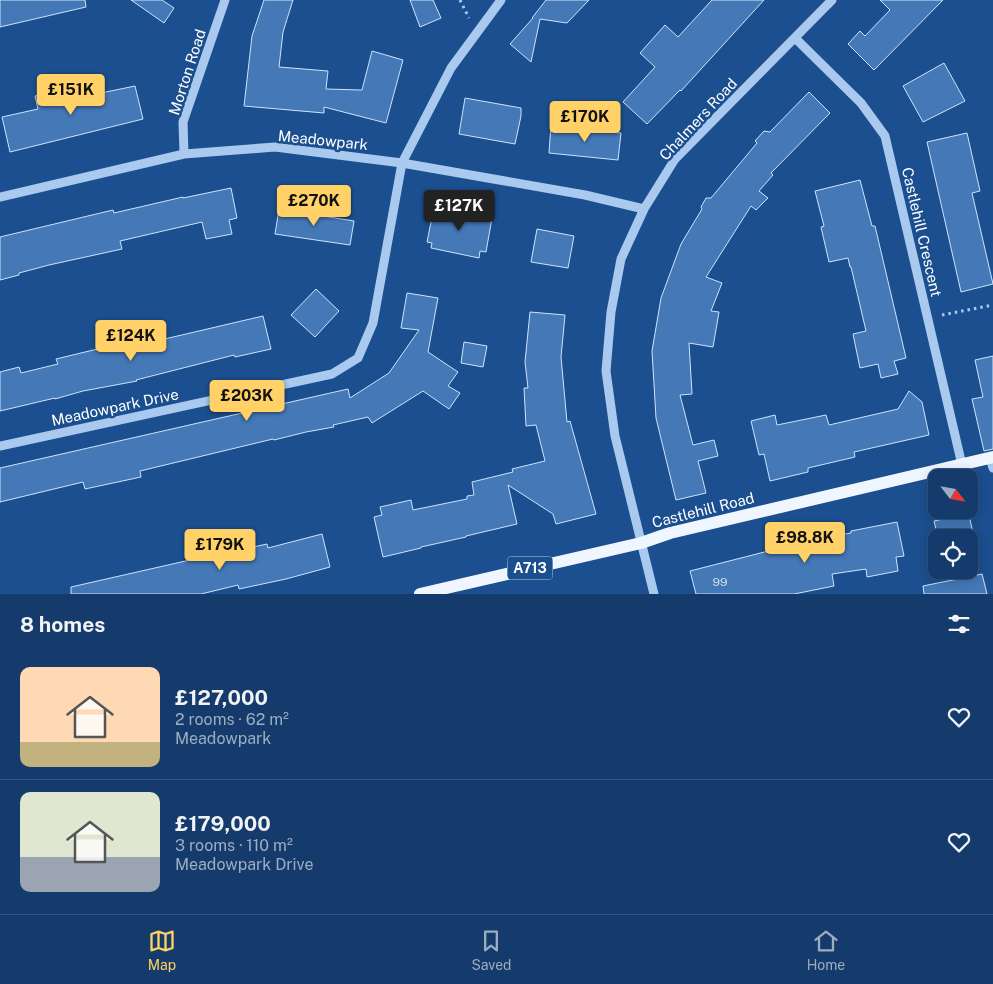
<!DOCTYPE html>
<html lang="en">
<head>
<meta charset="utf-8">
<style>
	:root { --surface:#143b6b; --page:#1d4271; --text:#f1f3f6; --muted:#9dadc1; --line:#33557e; --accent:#ffd166 }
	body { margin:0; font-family:"Public Sans",sans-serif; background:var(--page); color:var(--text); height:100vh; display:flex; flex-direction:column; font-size:19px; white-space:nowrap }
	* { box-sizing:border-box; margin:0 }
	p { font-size:16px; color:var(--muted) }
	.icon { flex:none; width:28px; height:28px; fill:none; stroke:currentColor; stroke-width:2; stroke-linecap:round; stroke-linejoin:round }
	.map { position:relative; height:594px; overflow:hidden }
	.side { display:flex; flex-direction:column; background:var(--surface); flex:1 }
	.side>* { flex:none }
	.needle { width:32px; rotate:121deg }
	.fabs { position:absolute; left:928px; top:469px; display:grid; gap:10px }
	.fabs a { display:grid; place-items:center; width:50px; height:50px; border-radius:10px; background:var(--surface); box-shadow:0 2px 12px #0003,0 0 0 1px var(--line); font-size:25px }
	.price { position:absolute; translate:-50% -42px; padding:0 11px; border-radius:5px; background:var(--accent); color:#111; font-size:16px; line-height:32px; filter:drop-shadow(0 1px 2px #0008) }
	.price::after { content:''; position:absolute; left:50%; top:30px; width:15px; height:11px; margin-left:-8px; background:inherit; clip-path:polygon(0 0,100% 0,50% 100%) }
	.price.active { background:#222; color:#fff }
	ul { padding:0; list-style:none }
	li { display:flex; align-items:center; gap:15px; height:125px; padding:0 20px }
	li+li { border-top:1px solid var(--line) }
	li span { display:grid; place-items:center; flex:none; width:140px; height:100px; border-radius:10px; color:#555 }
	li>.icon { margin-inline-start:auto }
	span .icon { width:60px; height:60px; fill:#fffc; stroke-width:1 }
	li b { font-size:21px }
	h2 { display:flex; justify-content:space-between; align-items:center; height:60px; padding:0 20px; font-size:21px }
	.menu { display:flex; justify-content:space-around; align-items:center; height:70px; border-top:1px solid var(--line); background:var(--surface); font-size:14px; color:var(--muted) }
	.menu a { display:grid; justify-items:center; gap:2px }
	.menu .active { color:var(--accent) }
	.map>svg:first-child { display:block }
	.building { fill:#4478b7; stroke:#cfe3fa }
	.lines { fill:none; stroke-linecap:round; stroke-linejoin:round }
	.path { stroke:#a9c9ee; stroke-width:3; stroke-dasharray:2.5 4; stroke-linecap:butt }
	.minor { stroke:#a9c9ee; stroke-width:9 }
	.major { stroke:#f0f6ff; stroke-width:12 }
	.labels { text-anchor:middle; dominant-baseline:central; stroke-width:5; stroke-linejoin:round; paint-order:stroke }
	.number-label { font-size:12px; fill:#d0dded }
	.shield { fill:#1b4f8f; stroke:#bbcadd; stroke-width:1 }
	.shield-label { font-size:14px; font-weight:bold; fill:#fff }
	.street-label { font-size:15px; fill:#fff; stroke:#1b4f8f }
</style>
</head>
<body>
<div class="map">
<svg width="993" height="594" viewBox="0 0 993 594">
	<rect width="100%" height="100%" fill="#1b4f8f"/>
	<!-- building -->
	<path class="building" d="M 0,0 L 85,0 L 86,7 L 0,27 Z
		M 131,0 L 162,0 L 174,8 L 164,23 Z
		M 264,0 L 293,0 L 283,32 L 279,67 L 328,71 L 326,89 L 362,90 L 372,51 L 403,60 L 386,123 L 324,107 L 324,113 L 244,106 L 252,36 Z
		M 410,0 L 433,0 L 441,18 L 420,27 Z
		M 546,0 L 589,0 L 567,23 L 540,19 L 531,62 L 510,44 L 533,18 L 532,18 Z
		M 712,0 L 764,0 L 681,91 L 680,90 L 647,124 L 623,102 L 655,67 L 640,53 L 665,25 L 678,37 Z
		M 880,0 L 943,0 L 874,70 L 848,44 L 860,31 L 865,36 L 890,10 Z
		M 944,63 L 965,101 L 923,122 L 903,86 Z
		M 99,84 L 101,93 L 135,86 L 143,119 L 10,152 L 2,117 L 38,109 L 35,96 L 52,92 L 53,96 Z
		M 809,92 L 830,113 L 771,173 L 773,175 L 759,191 L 768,198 L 756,210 L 751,206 L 706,277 L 722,283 L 711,311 L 719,312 L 713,347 L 689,343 L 692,394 L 680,395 L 693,445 L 714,440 L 718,456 L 698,461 L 706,493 L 676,500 L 656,418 L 652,351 L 661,298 L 681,244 L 702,209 L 701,207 L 706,198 L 711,198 L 757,143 L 755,141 L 764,131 L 770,132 Z
		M 465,98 L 521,108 L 521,116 L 515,144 L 459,134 Z
		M 551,125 L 621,133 L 618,160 L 549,153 Z
		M 967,133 L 980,191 L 972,193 L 993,284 L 961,292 L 927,142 Z
		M 860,180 L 872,226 L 875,226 L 906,358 L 894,361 L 898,374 L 881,378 L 878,364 L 860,368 L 853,334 L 866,331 L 851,267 L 850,267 L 848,258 L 829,262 L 821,227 L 824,226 L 815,191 Z
		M 231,188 L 237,218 L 229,220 L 232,234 L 206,239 L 202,222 L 120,241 L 122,249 L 49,265 L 19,273 L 19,275 L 0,280 L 0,237 L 113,210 L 114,213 L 183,197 L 183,198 Z
		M 434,207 L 492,218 L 486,252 L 480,251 L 479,258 L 431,248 L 432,243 L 427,242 Z
		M 279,209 L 354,221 L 350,245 L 275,234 Z
		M 537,229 L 574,236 L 568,268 L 531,262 Z
		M 316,289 L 339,311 L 315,337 L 291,315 Z
		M 407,293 L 438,298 L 428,352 L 458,372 L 448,386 L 460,393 L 449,409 L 423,391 L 372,423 L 368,417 L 333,425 L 334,427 L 306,432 L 274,440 L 273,439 L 140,471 L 141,477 L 85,489 L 83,482 L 0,502 L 0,468 L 348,389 L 350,398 L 389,373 L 419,330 L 401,328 Z
		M 530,312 L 565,315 L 561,357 L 567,422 L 570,421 L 596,514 L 556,524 L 553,514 L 508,485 L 517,524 L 466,536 L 466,537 L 421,547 L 421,548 L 383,557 L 374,517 L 382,515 L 380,507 L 411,500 L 413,510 L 467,499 L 467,496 L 474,495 L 472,482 L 513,472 L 512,469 L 545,461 L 536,425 L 526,426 L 524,388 L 528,388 L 525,362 Z
		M 263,316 L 271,349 L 235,357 L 234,355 L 136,380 L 137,381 L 83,391 L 55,399 L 55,398 L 0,411 L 0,372 L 19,367 L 21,373 L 58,364 L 56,359 L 110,346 L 117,334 L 129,342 L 154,336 L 156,341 Z
		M 464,342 L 487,346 L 483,367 L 461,363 Z
		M 993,356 L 993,449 L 984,451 L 972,399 L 983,397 L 975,360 Z
		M 909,391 L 922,402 L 929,435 L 854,452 L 855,457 L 808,468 L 808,472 L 770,481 L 764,454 L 759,455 L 751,421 L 775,415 L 777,425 L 826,415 L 829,425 L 898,409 Z
		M 947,510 L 968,510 L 974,538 L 938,538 L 934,521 L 948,518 Z
		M 897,522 L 904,556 L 896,557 L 898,571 L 867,577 L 866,569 L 832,574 L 834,586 L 794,594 L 696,594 L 690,571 L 788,546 L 788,544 L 851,533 L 851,531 Z
		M 322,534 L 330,567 L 286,579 L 239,589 L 238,585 L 201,594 L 71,594 L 71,587 L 212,555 L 212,556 L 267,544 L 268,548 Z
		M 982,574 L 987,594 L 924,594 L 923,586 Z"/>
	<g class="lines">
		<!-- path -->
		<path class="path" d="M 460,0 L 469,18
			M 942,315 L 993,305"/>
		<!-- minor -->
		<path class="minor" d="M 795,38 L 861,103 L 885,136 L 962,465
			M 184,154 L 183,122 L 225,0
			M 0,197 L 184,154 L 275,147 L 402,163 L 585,195 L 644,209
			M 0,446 L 332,374 L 358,358 L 373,323 L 402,163 L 451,68 L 501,0
			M 990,458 L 993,468
			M 654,594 L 615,436 L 606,371 L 611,312 L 621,259 L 644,209 L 675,159 L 832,0"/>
		<!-- major -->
		<path class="major" d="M 420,594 L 641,543 L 670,533 L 993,457"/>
	</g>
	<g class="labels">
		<!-- number labels -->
		<g class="number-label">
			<text x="720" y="582">99</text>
		</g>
		<!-- shield labels -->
		<rect class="shield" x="507.5" y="556.5" width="45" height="23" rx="4"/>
		<g class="shield-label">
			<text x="530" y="568">A713</text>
		</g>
		<!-- street labels -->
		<g class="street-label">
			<text transform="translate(187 72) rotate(-72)">Morton Road</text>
			<text transform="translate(698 119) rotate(-47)">Chalmers Road</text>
			<text transform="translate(323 140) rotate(6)">Meadowpark</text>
			<text transform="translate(922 232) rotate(77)">Castlehill Crescent</text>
			<text transform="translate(115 407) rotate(-12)">Meadowpark Drive</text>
			<text transform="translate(703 510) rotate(-14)">Castlehill Road</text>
		</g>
	</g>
</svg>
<div class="fabs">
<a><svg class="needle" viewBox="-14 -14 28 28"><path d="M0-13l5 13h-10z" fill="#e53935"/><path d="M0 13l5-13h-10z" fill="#9dadc1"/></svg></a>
<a><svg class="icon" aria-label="locate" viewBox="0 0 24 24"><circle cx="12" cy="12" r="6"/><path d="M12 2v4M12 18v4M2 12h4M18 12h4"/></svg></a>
</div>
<b class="price" style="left:71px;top:116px">£151K</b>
<b class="price" style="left:585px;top:143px">£170K</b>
<b class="price" style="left:314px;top:227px">£270K</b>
<b class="price active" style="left:459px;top:232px">£127K</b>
<b class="price" style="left:131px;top:362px">£124K</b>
<b class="price" style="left:247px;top:422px">£203K</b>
<b class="price" style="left:805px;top:564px">£98.8K</b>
<b class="price" style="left:220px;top:571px">£179K</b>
</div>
<section class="side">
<h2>8 homes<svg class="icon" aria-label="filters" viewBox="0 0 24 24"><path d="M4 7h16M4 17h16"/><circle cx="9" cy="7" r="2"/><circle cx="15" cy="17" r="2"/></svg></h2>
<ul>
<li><span style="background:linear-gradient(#ffd9b3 75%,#c2b280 0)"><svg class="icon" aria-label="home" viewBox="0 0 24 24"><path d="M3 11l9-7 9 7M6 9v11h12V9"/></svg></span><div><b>£127,000</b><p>2 rooms · 62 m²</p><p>Meadowpark</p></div><svg class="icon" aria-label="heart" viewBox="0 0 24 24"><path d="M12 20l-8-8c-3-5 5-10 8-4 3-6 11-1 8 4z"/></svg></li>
<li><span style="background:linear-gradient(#dfe7d0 65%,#9aa5b1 0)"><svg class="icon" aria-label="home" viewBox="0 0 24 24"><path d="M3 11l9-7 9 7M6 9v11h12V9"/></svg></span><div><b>£179,000</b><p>3 rooms · 110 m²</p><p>Meadowpark Drive</p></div><svg class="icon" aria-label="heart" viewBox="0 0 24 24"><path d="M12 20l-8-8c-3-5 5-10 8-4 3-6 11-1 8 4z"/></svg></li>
</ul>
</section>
<nav class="menu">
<a class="active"><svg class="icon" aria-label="map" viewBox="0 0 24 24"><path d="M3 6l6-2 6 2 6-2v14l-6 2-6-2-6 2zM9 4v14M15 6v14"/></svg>Map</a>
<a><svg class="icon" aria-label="saved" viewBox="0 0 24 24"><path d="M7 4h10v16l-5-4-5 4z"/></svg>Saved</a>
<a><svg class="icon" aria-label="home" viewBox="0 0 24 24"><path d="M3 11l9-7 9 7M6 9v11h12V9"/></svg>Home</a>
</nav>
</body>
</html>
